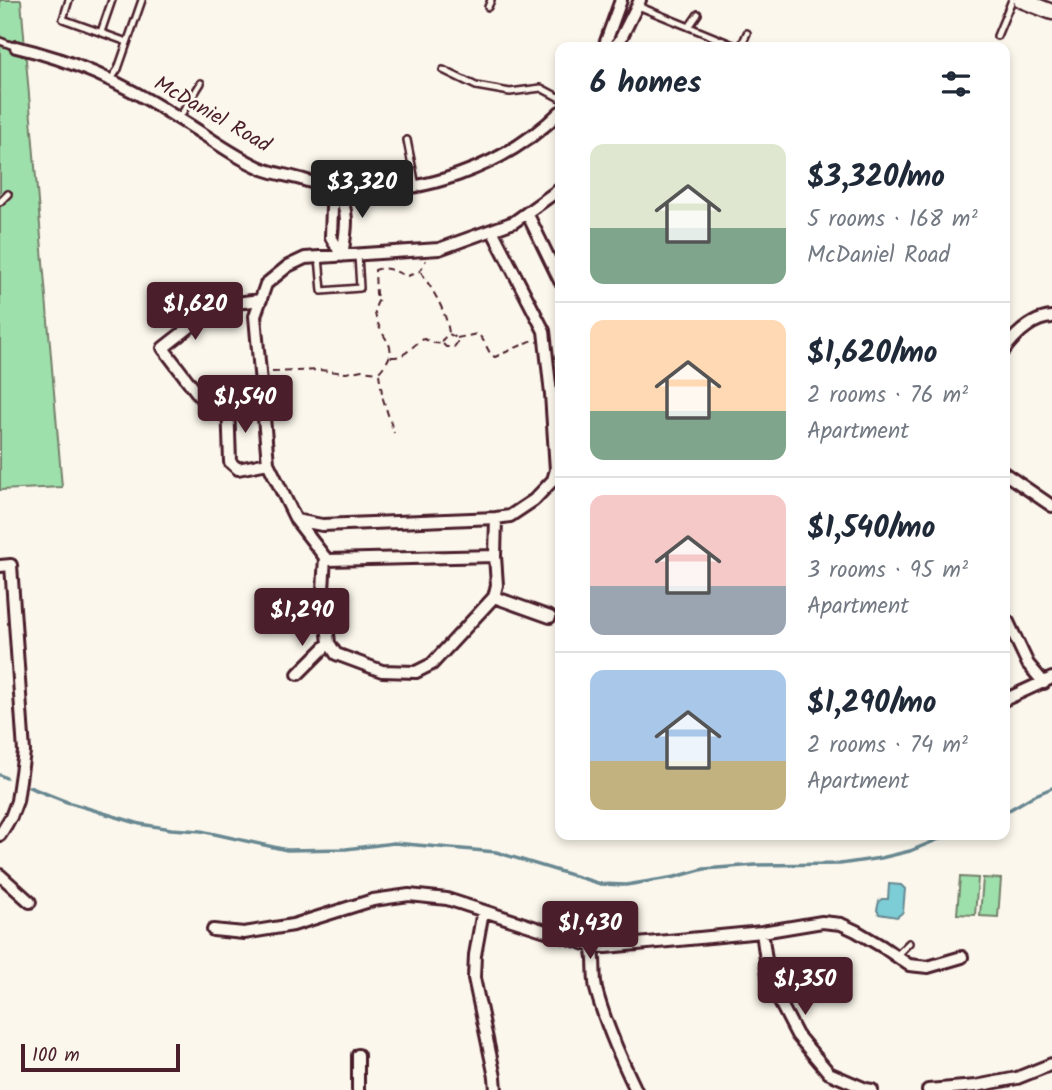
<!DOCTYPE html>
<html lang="en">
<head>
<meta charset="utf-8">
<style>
	:root { --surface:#fff; --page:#f6f6f7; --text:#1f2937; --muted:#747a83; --line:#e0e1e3; --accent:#4a1f2b }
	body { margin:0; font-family:Kalam,sans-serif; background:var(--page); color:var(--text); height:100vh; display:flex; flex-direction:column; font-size:26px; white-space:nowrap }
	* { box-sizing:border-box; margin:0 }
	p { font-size:23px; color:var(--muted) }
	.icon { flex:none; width:38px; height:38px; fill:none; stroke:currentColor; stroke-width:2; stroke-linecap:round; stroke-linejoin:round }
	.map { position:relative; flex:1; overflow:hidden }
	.side { position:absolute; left:555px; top:42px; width:455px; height:798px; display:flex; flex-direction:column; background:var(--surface); border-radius:14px; box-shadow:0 4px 10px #0003 }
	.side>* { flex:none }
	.scale { position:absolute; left:21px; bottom:18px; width:159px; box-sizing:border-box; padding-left:7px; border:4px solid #4a1f2b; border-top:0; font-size:19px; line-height:24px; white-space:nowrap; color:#4a1f2b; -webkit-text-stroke:5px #fbf7ec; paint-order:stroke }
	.price { position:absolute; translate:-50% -60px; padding:0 16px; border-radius:7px; background:var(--accent); color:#fff; font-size:23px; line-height:46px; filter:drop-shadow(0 2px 4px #0008) }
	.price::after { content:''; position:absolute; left:50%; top:42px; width:21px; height:16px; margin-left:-10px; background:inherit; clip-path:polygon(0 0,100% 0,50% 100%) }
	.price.active { background:#222; color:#fff }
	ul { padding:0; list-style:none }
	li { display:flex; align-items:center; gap:21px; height:175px; padding:0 35px }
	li+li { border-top:2px solid var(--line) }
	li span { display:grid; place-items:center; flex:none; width:196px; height:140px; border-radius:14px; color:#555 }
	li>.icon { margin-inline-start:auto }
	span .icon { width:84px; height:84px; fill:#fffc; stroke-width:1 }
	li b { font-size:30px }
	h2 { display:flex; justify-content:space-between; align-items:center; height:84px; padding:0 35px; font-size:30px }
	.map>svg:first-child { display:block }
	.green { fill:#9ee0ab; stroke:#74806b; stroke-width:2 }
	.water { fill:#7ccdd5; stroke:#688791; stroke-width:2 }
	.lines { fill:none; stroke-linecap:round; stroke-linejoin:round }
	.stream { stroke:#688791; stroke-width:3.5 }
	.service-casing { stroke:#4a1f2b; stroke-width:10 }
	.minor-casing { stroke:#4a1f2b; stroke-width:16 }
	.tertiary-casing { stroke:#4a1f2b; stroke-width:19 }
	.path { stroke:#4a1f2b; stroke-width:2; stroke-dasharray:7 5; stroke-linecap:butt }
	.service { stroke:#fbf7ec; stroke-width:5 }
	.minor { stroke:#fbf7ec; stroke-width:10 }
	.tertiary { stroke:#fbf7ec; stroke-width:14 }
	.labels { text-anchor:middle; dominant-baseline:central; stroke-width:5; stroke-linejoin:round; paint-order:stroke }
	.street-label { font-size:21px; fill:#4a1f2b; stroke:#fbf7ec }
</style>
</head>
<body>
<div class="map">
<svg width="1052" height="1090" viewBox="0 0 1052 1090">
	<rect width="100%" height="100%" fill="#fbf7ec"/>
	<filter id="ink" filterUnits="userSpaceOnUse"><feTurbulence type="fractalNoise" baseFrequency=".0143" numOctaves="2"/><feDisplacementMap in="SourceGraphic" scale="14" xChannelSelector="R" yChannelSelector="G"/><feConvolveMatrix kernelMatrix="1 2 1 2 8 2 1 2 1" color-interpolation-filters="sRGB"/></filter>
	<g filter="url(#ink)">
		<!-- green -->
		<path class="green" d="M 0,0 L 21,0 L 62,487 L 0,490 Z
			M 960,877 L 978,878 L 975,915 L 957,914 Z
			M 983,878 L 1001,879 L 998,917 L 980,916 Z"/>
		<!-- water -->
		<path class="water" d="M 889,884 L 901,885 L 905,889 L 903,912 L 897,917 L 879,914 L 877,910 L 879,901 L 882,899 L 888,899 Z"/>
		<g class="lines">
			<!-- stream -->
			<path class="stream" d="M 0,775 L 6,778
				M 29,787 L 67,802 L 140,824 L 171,829 L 201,831 L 287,850 L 346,849 L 394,843 L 496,852 L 601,884 L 626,885 L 675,877 L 704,869 L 756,865 L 840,864 L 881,858 L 910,851 L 949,835
				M 1004,813 L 1033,796 L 1052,788"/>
			<defs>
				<path id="service" d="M 69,0 L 63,19 L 127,42
					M 638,6 L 738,47
					M 488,7 L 491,0
					M 689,27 L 698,14
					M 101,32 L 112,0
					M 997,36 L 1012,0
					M 0,41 L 16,47
					M 741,47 L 747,33
					M 443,70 L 476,86 L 510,92 L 541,88 L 560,98
					M 111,79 L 118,69 L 142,0
					M 179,118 L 201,83
					M 407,140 L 416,186
					M 0,202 L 8,194
					M 319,257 L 322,291 L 360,288 L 358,255
					M 896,956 L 909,943"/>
				<path id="minor" d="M 16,47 C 73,60 127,85 176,117 C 205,134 232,156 263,169 C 276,174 291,176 304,180 C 316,183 328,189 340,190 C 420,197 503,168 560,112
					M 604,47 L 621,0
					M 614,47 L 619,42 L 640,0
					M 338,190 L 332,207 L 331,237 L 342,256
					M 338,190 C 350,215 346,229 342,256
					M 527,213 L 560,281
					M 1004,350 C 1016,334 1032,318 1052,317
					M 263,401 L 228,402 L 230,462 L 238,469 L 268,463
					M 228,402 L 201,398 L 163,348 L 218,305 L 261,300
					M 1004,473 L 1052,506
					M 296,520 L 322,525 L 496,518 L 510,516 L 534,500 L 553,480 L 556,470 L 551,394 L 544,331 L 492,230
					M 495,556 L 496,518
					M 325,557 L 323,590 L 329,643 L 336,654 L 382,671 L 416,672 L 432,664 L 494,597 L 497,585 L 495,556 L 327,560 L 296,520 L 268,463 L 255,316 L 266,284 L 288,266 L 305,258 L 439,249 L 514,222 L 560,189
					M 0,566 L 11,565 L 24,752 L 17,801 L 11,817 L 0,835
					M 494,597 L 550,617
					M 1004,619 L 1008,622 L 1028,664 L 1044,683
					M 298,674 L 329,643
					M 1004,700 L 1052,678
					M 0,875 L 30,902
					M 483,911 L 475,955 L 474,978 L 495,1077 L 496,1090
					M 213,930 L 244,933 L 293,925 L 373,900 L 409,895 L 447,899 L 592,946 L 606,947 L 762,932 L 822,922 L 841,924 L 856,931 L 883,947 L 909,965 L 928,967 L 962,957
					M 762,932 L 769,981 L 797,1035 L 829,1073 L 866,1089 L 872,1090
					M 592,946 C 596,960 593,974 596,989 C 605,1024 620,1057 636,1090
					M 358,1090 L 358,1055
					M 928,1090 L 976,1086 L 1017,1078 L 1052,1064"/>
				<path id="tertiary" d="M 1021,0 L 1052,12"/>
			</defs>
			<!-- service casing -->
			<use href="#service" class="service-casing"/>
			<!-- minor casing -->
			<use href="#minor" class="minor-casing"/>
			<!-- tertiary casing -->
			<use href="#tertiary" class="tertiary-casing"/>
			<!-- path -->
			<path class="path" d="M 421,272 C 433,291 446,310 449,333
				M 457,338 L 477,334 C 487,340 486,353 495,357 L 533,340
				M 391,357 C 407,358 411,345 424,339 L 434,343 L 443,344 L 442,340 L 449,334 L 457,338 L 457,343 L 454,347 L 446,347 L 443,344
				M 272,372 L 320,370 L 346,373 L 362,370 L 379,372 C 402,346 385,345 377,321 C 376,317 374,313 375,310 C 375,306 378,302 379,299 L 376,294 L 375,270 C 389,265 396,273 408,276 L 420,271 L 426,260
				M 379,374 L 383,399 L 394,433"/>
			<!-- service -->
			<use href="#service" class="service"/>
			<!-- minor -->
			<use href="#minor" class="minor"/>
			<!-- tertiary -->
			<use href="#tertiary" class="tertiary"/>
		</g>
	</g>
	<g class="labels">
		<!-- street labels -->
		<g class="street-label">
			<text transform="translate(212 115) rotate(30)">McDaniel Road</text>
		</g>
	</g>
</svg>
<div class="scale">100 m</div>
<b class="price active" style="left:362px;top:220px">$3,320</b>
<b class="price" style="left:195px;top:342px">$1,620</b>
<b class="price" style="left:245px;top:435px">$1,540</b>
<b class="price" style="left:302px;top:648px">$1,290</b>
<b class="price" style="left:590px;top:961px">$1,430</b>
<b class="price" style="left:805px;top:1017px">$1,350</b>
<section class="side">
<h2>6 homes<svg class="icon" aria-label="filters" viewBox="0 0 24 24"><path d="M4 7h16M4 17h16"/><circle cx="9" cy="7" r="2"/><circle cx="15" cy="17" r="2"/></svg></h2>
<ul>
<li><span style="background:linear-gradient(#dfe7d0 60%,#7fa58c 0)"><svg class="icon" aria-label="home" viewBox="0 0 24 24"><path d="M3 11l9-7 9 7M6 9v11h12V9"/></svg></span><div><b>$3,320/mo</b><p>5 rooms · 168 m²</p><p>McDaniel Road</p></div></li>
<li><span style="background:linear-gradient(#ffd9b3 65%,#7fa58c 0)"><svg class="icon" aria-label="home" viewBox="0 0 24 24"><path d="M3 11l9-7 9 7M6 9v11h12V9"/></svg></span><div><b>$1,620/mo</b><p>2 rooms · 76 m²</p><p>Apartment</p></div></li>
<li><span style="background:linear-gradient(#f6c9c9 65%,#9aa5b1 0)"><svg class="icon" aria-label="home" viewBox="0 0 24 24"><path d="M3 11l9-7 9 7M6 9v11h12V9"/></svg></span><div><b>$1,540/mo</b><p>3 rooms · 95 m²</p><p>Apartment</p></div></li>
<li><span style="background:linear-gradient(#a9c7e8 65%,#c2b280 0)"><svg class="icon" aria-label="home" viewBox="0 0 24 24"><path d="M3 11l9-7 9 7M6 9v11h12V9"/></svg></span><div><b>$1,290/mo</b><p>2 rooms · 74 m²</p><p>Apartment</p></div></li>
</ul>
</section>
</div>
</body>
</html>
